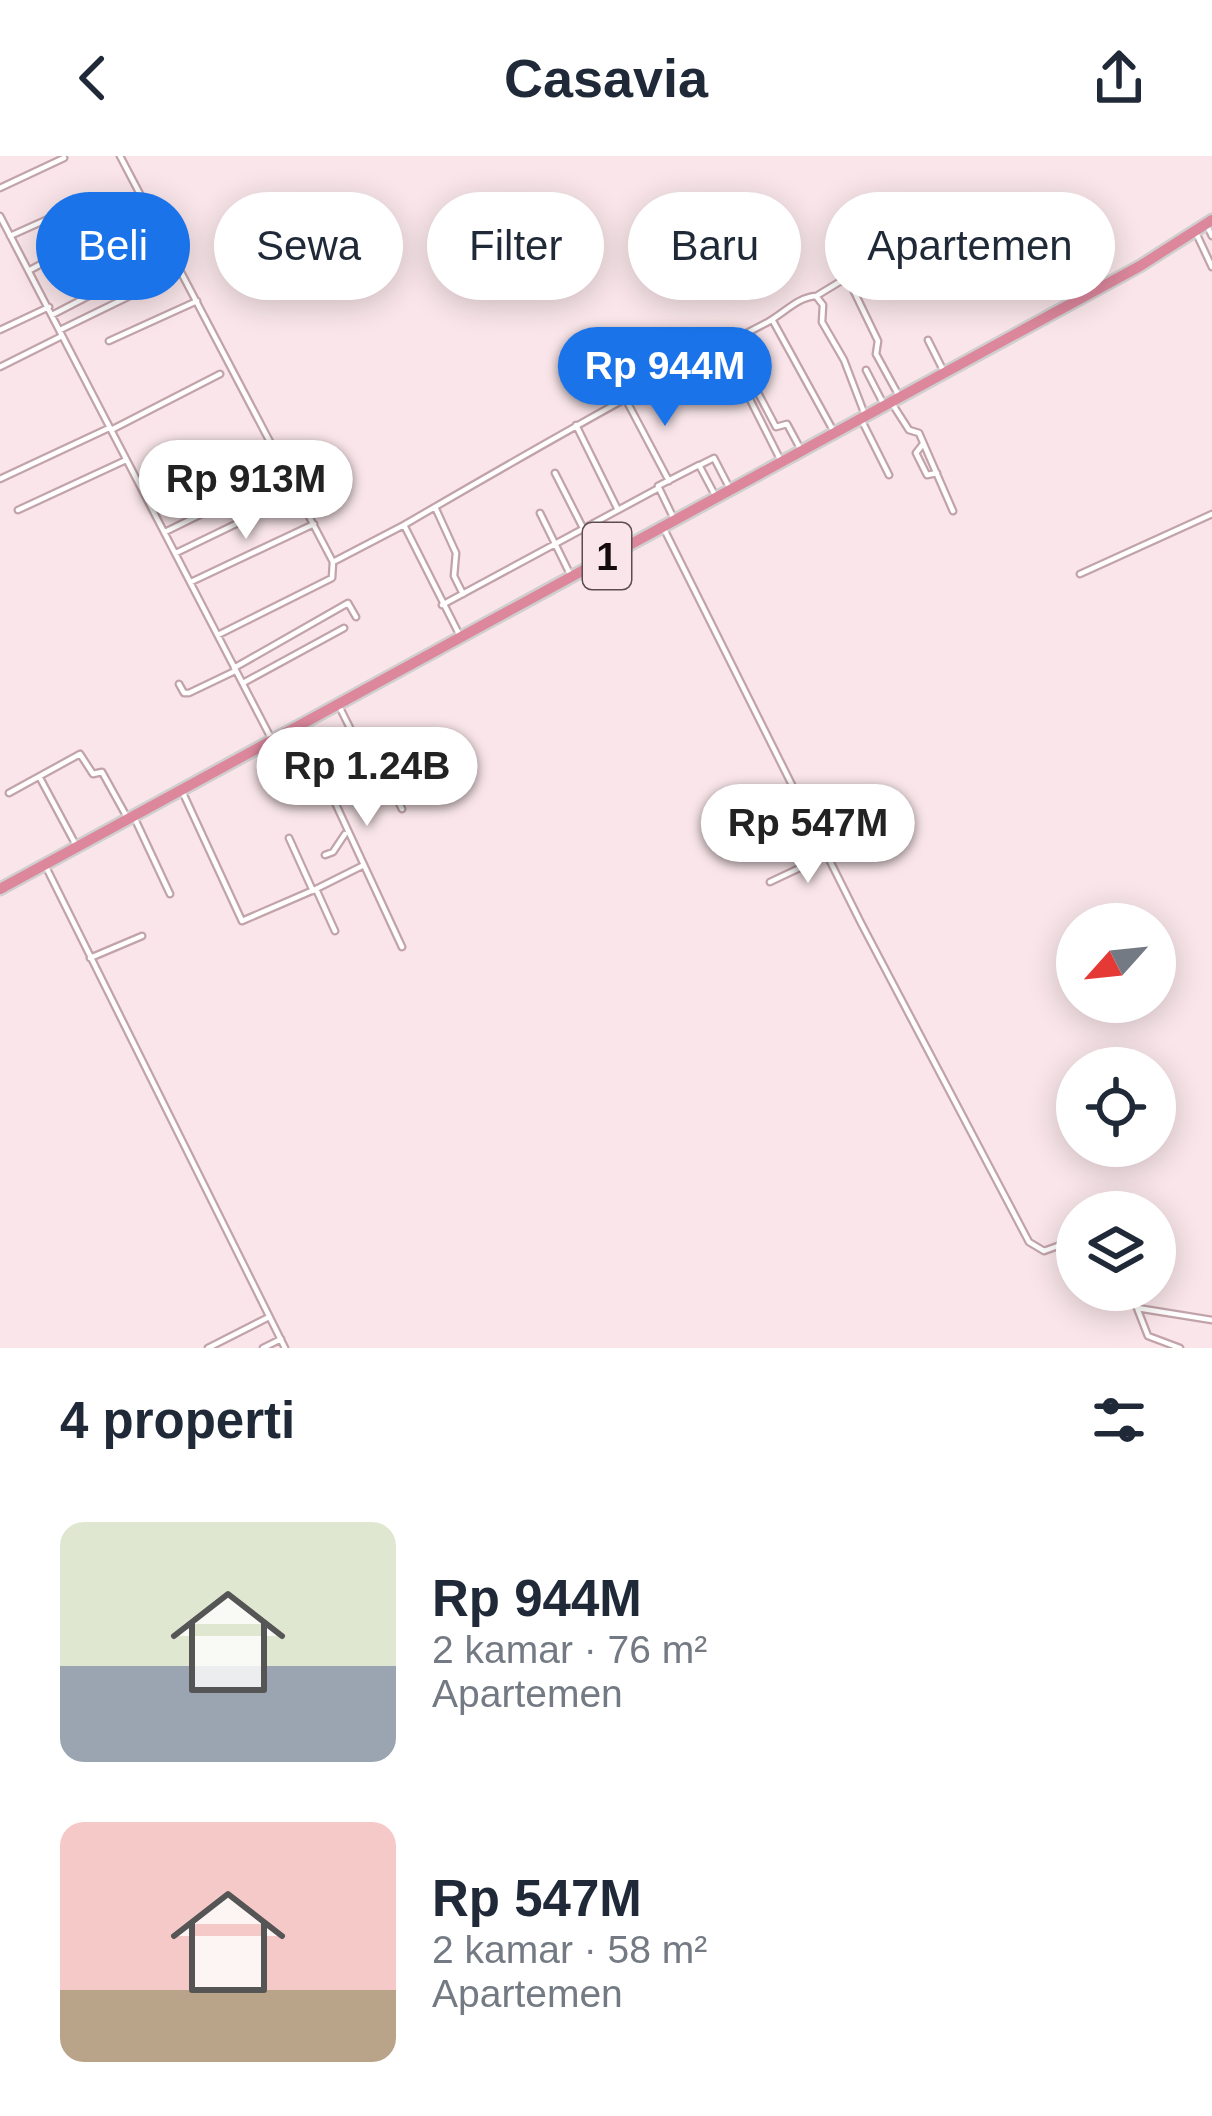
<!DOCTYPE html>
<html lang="id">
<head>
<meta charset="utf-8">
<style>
	:root { --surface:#fff; --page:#f2f2f3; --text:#1f2937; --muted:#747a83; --accent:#1a73e8 }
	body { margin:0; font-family:Helvetica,sans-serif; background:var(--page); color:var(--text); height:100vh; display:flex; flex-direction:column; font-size:45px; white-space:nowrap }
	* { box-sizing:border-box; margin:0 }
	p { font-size:39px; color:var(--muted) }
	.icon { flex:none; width:66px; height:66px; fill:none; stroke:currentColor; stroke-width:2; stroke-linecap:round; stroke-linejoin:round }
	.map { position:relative; height:1192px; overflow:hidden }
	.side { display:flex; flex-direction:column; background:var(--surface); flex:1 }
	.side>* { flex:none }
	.banner { position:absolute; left:36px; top:36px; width:1140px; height:108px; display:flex; gap:24px }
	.needle { width:78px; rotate:243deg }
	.fabs { position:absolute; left:1056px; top:747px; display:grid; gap:24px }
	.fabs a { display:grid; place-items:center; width:120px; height:120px; border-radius:50%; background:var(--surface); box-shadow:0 6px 30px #0003; font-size:60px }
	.price { position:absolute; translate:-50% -102px; padding:0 27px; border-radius:42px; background:#fff; color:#222; font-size:39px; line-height:78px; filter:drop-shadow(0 3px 6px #0008) }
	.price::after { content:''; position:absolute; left:50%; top:72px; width:36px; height:27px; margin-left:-18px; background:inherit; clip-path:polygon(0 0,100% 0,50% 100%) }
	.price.active { background:var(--accent); color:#fff }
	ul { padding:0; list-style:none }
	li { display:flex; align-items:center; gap:36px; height:300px; padding:0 60px }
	li span { display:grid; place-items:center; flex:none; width:336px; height:240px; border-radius:24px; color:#555 }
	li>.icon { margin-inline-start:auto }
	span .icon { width:144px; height:144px; fill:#fffc; stroke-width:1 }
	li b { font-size:51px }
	h2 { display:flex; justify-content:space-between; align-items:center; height:144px; padding:0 60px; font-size:51px }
	.pill { padding:0 42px; border-radius:54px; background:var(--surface); box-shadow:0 6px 30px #0003; font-size:42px; line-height:108px }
	.pill.active { background:var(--accent); color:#fff }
	header { display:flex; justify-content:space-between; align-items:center; height:156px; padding:0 60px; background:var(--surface); font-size:54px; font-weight:800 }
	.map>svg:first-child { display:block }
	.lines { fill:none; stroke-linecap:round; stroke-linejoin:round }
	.minor-casing { stroke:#c2a3a9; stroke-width:9 }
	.trunk-casing { stroke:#d0cecf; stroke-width:15 }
	.minor { stroke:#fff; stroke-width:4.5 }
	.trunk { stroke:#dc879c; stroke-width:10 }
	.labels { text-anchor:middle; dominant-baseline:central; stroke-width:9; stroke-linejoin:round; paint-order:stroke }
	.shield { fill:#fae6ea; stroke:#5a4c4f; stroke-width:3 }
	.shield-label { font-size:39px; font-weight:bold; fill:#150a0d }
</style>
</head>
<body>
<header><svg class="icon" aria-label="back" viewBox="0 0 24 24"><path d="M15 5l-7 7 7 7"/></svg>Casavia<svg class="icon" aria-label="share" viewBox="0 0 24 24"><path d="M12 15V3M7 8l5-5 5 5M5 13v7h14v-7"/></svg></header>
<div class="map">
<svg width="1212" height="1192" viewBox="0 0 1212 1192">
	<rect width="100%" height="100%" fill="#fae6ea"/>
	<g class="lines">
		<defs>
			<path id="minor" d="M 120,0 L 333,406 L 404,369 L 459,478
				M 0,32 L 64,2
				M 0,60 L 272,584
				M 1206,68 L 1212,80
				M 1197,79 L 1212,111
				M 10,80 L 77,50
				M 30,114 L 89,82
				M 818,139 L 841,125 L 850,127 L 878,185 L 876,198 L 899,240
				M 52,159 L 108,130
				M 773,165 L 834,276
				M 0,174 L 49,151
				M 60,174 L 179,116
				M 928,184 L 943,214
				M 109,185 L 197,145
				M 722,188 L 781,305
				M 0,211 L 62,180
				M 866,214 L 884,249
				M 738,218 L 747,216 L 776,271 L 787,268 L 801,294
				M 624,240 L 669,325
				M 893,249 L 909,274 L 919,277 L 953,355
				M 863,267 L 889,319
				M 576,269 L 618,354
				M 111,274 L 220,218
				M 923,288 L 916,297 L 927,319 L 937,317
				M 702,308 L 714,302 L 730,333
				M 555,317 L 583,372
				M 0,323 L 109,272
				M 151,349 L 180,335
				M 435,351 L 456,397 L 454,420 L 463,438
				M 18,354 L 126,304
				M 540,357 L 569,416
				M 674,363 L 658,330 L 699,309 L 716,341
				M 404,369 C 524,299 644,230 768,166 C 784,157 798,141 816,140 L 823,149 L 822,166 L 844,204 L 865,259
				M 665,375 L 861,767 L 1029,1086 L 1044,1095 L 1077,1083
				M 165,376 L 287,316
				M 176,397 L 298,338
				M 1080,418 L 1212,358
				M 191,426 L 314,368
				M 442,449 L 657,333
				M 218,479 L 332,422 L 333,406
				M 234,512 L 348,447 L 356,461
				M 243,527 L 344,472
				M 179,528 L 184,537 L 189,537 L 235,515
				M 340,552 L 374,620 L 387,623 L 402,653
				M 301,573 L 402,791
				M 40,622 L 77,691
				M 300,629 L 321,618
				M 182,635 L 242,765 L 316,733 L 335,775
				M 9,637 L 80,598 L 93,618 L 102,616 L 128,663
				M 134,661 L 170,738
				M 289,682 L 313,735
				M 325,699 L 333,696 L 345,678
				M 45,709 L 285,1192
				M 770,726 L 825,700
				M 316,733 L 362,710
				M 90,802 L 142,780
				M 1130,1134 L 1148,1180 L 1180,1192
				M 1137,1152 L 1212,1164
				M 208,1192 L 269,1161
				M 263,1192 L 281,1183"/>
			<path id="trunk" d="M 0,733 L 1140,110 L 1212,64"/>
		</defs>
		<!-- minor casing -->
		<use href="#minor" class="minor-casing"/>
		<!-- trunk casing -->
		<use href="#trunk" class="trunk-casing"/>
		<!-- minor -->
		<use href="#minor" class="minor"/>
		<!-- trunk -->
		<use href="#trunk" class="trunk"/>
	</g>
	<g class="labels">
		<!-- shield labels -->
		<rect class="shield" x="583" y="367" width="48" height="66" rx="9"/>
		<g class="shield-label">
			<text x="607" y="400">1</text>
		</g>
	</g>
</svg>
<div class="fabs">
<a><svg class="needle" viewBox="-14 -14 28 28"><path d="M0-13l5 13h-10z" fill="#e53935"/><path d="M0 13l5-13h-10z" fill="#747a83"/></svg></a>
<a><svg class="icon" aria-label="locate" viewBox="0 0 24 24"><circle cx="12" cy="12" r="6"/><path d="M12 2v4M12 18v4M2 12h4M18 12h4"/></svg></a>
<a><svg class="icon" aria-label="layers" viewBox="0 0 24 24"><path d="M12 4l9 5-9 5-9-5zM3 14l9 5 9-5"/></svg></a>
</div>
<b class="price active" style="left:665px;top:273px">Rp 944M</b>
<b class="price" style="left:246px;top:386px">Rp 913M</b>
<b class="price" style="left:367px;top:673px">Rp 1.24B</b>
<b class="price" style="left:808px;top:730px">Rp 547M</b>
<div class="banner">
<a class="pill active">Beli</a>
<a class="pill">Sewa</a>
<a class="pill">Filter</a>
<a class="pill">Baru</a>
<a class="pill">Apartemen</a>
</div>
</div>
<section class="side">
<h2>4 properti<svg class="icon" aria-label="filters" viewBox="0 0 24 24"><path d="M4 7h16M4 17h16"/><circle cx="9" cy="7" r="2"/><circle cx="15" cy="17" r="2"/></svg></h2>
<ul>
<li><span style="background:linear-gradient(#dfe7d0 60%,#9aa5b1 0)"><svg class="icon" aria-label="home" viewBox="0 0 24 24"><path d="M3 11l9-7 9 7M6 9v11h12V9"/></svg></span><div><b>Rp 944M</b><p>2 kamar · 76 m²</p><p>Apartemen</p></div></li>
<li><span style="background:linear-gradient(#f6c9c9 70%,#b9a48a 0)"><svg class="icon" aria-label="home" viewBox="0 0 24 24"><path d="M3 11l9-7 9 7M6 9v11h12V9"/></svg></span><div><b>Rp 547M</b><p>2 kamar · 58 m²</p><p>Apartemen</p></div></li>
</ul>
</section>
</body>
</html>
